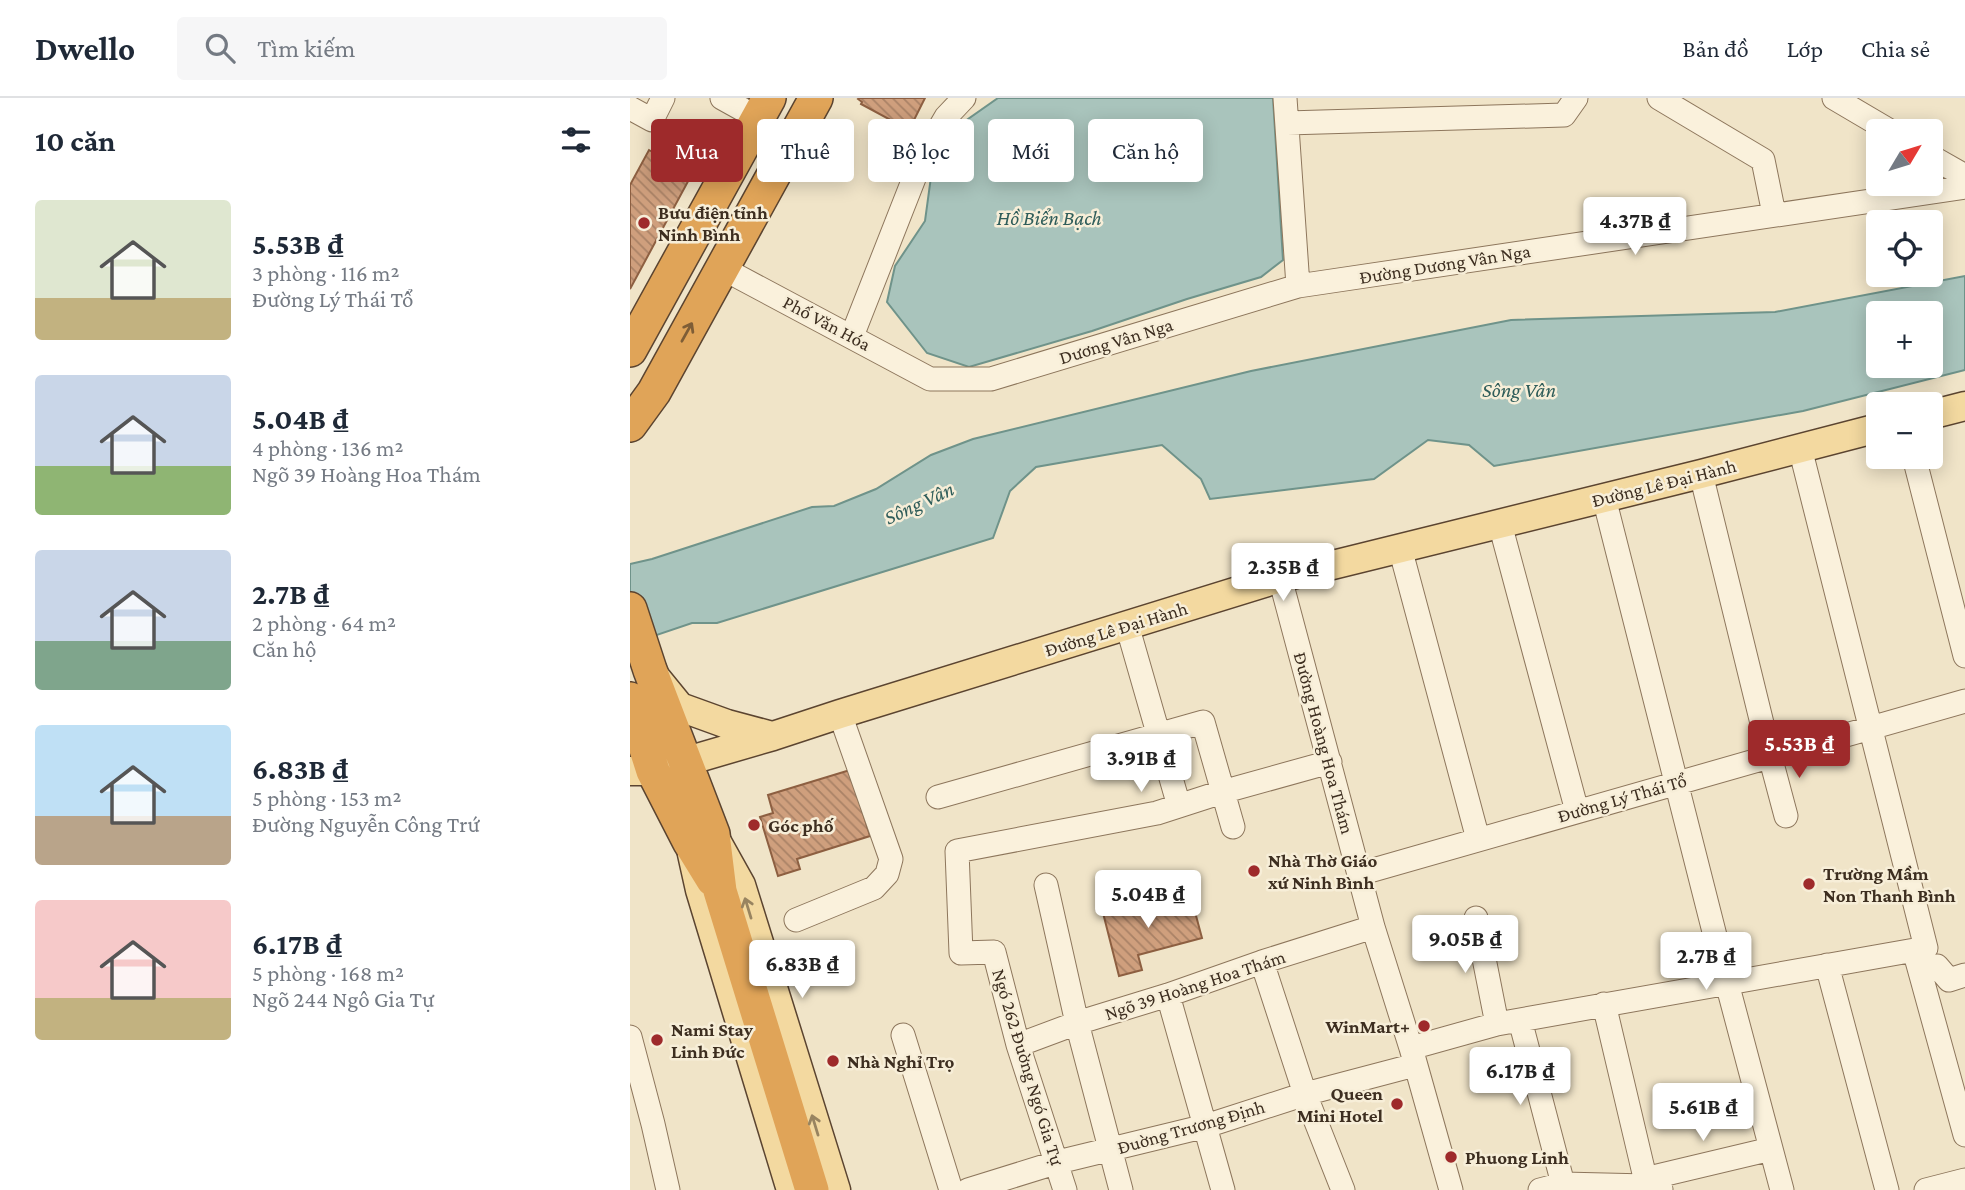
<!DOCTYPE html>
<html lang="vi">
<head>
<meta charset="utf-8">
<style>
	:root { --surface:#fff; --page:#f6f6f7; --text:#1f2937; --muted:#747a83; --line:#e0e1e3; --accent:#9e2a2b }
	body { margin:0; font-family:"Crimson Pro",serif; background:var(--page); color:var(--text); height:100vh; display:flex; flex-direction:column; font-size:26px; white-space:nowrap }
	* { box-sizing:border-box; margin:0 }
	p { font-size:23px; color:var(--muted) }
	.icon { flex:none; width:38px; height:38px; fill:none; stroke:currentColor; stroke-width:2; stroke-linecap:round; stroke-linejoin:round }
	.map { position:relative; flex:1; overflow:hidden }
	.sheet { display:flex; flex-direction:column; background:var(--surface); width:630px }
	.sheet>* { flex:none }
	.guide { position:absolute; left:21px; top:21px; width:665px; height:63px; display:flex; gap:14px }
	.needle { width:46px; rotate:52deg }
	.fabs { position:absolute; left:1236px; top:21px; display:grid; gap:14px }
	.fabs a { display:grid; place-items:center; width:77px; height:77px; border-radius:7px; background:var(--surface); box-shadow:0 4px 18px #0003; font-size:35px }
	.price { position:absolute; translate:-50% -60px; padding:0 16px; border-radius:7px; background:#fff; color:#222; font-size:23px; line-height:46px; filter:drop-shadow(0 2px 4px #0008) }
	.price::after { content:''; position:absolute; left:50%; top:42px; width:21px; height:16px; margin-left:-10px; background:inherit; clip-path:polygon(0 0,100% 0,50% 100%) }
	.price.current { background:var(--accent); color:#fff }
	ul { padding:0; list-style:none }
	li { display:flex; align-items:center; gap:21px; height:175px; padding:0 35px }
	li span { display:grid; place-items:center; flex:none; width:196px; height:140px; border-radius:7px; color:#555 }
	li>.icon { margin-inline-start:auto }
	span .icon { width:84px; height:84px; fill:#fffc; stroke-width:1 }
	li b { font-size:30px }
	h2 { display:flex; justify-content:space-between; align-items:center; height:84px; padding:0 35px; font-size:30px }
	.tag { padding:0 24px; border-radius:7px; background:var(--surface); box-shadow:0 4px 18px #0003; font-size:24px; line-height:63px }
	.tag.current { background:var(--accent); color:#fff }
	header { display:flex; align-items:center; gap:42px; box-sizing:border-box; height:98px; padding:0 35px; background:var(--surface); border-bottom:2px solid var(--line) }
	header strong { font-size:33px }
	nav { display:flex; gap:38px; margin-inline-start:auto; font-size:24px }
	.search { width:490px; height:63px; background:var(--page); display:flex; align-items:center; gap:18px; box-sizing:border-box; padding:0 24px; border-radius:7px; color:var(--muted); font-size:26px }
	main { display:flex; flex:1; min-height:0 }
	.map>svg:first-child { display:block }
	.water { fill:#a9c4bc; stroke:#6f938a; stroke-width:2; fill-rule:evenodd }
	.building { fill:url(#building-back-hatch); stroke:#8d5f41; stroke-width:2 }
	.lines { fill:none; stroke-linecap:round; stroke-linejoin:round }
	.minor-casing { stroke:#8d765c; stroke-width:25 }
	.major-casing { stroke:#5b4430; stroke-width:31 }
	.highway-casing { stroke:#5b4430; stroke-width:36 }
	.minor { stroke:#faf1dc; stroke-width:23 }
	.major { stroke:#f3d9a0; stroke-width:28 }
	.highway { stroke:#e0a458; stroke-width:33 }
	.oneway { stroke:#7e5d36 }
	.oneway2 { stroke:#988460 }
	.poi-dot { fill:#9e2a2b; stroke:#f7eed8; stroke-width:2.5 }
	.labels { text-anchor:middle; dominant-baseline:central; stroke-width:5; stroke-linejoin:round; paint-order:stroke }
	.poi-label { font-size:19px; font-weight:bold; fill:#3d2e20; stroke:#f7eed8; text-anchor:start }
	.street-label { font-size:19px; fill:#3d2e20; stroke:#f7eed8 }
	.water-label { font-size:21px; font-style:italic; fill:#2f5d5a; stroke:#f7eed8 }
</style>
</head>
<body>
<header>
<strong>Dwello</strong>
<div class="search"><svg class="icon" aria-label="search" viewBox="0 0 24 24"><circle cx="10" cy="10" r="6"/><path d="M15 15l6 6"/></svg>Tìm kiếm</div>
<nav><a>Bản đồ</a><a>Lớp</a><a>Chia sẻ</a></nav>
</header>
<main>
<section class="sheet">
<h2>10 căn<svg class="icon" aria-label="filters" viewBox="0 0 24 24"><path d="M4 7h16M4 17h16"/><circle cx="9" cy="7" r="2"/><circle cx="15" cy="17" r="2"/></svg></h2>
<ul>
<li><span style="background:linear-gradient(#dfe7d0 70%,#c2b280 0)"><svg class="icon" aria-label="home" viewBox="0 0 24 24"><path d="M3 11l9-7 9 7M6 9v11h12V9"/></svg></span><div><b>5.53B ₫</b><p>3 phòng · 116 m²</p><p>Đường Lý Thái Tổ</p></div></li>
<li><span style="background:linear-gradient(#c9d6e8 65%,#8fb573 0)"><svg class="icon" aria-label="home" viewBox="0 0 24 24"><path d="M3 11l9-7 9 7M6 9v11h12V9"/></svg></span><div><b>5.04B ₫</b><p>4 phòng · 136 m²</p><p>Ngõ 39 Hoàng Hoa Thám</p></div></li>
<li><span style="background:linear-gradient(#c9d6e8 65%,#7fa58c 0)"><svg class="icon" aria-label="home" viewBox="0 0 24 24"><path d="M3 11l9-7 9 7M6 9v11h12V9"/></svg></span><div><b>2.7B ₫</b><p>2 phòng · 64 m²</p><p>Căn hộ</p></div></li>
<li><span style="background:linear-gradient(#bfe0f5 65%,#b9a48a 0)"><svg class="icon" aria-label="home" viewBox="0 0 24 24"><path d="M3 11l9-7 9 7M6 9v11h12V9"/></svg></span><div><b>6.83B ₫</b><p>5 phòng · 153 m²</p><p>Đường Nguyễn Công Trứ</p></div></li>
<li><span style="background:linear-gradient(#f6c9c9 70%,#c2b280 0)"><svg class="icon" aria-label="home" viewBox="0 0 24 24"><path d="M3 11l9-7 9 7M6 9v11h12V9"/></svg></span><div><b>6.17B ₫</b><p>5 phòng · 168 m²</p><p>Ngõ 244 Ngô Gia Tự</p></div></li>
</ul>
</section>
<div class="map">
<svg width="1335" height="1092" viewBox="0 0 1335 1092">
	<defs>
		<pattern id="building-back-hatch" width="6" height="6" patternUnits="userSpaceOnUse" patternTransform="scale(1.75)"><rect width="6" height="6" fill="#cf9f7d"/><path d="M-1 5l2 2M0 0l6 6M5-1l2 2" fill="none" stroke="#a98266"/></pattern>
	</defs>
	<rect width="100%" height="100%" fill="#f0e4c8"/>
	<!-- water -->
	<path class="water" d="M 368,0 L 643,0 L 653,162 L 631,179 L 557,201 L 462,233 L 339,269 L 297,255 L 257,204 L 265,168 L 295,123 L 303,64 L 321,33 Z
		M 1335,178 L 1335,272 L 1173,313 L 864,368 L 839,347 L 798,342 L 744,381 L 580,401 L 571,381 L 532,347 L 406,369 L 380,393 L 363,440 L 87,525 L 62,525 L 0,546 L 0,466 L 22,461 L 182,409 L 204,408 L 246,391 L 301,357 L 343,341 L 621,273 L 881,222 L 1145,214 ZM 1248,215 L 1300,215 L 1300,268 L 1248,268 Z"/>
	<!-- building -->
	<path class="building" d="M 229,0 L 295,0 L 279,32 L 231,6 L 232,4 L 228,1 Z
		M 19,52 L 62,76 L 0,191 L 0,87 Z
		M 220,672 L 240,738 L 167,761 L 170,771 L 148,778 L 130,719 L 143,715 L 138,697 Z
		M 561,799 L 572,840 L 508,857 L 512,872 L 489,878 L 471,807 L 493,801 L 497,816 Z"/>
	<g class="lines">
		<defs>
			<path id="minor" d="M 92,0 L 128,20
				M 655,0 L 668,188
				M 1029,0 L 1133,62 L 1144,116
				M 1204,0 L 1260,33
				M 0,10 L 22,22 L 33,0
				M 657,25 L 934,17 L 946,0
				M 1300,58 L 1335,78
				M 92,170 L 300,281 L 361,281 L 668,188 L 1335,89
				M 222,238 L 292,60 L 316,19 L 334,0
				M 1284,359 L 1335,558
				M 1071,376 L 1140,658 L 1156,718
				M 974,400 L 1097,885 L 1152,1092
				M 870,426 L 947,713
				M 770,450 L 848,741
				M 650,480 L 743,829 L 781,950 L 821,1092
				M 497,527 L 549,708
				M 308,699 L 573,624 L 603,729
				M 729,776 L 1335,603
				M 416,787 L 447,925 L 491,1092
				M 846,820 L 867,926
				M 166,822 L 244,790 L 257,776 L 261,761 L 210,616
				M 1284,852 L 1335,1037
				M 632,864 L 675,996 L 713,1092
				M 1197,867 L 1257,1092
				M 1290,873 L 1307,868 L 1319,882 L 1335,877
				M 538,897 L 593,1092
				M 974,906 L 1017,1088
				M 890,922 L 933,1086
				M 273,937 L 321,1092
				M 0,939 L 23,1026 L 38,1092
				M 388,947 L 447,925 L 538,897 L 632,864 L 743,829
				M 781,950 L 867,926 L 1296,850 L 1170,350
				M 1015,1081 L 1141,1051
				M 338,1092 L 428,1064 L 576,1028 L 675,996 L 785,967
				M 435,1092 L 388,947 L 364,854 L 331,855 L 327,753 L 527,715 L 592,694 L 700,664
				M 910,1092 L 933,1086 L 1017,1088 L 1031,1091
				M 1296,1092 L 1335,1082"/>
			<path id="major" d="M 1300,317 L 1335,308
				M 28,582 L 50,609 L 97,626 L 142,638
				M 0,673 L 23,673 L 143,638 L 210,616 L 650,480 L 1071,376 L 1248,330
				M 87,744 L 111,787 L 206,1092
				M 62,756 L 70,792 L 161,1092"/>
			<path id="highway" d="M 0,252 L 139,0
				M 0,327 L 24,294 L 186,0
				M 0,511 L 20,572 L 83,736 L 90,793 L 182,1092
				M 0,601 L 23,673 L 59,743 L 83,782"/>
		</defs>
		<!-- minor casing -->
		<use href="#minor" class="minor-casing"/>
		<!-- major casing -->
		<use href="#major" class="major-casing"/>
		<!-- highway casing -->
		<use href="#highway" class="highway-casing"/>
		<!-- minor -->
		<use href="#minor" class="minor"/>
		<!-- major -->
		<use href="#major" class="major"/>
		<!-- highway -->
		<use href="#highway" class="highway"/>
	</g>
	<!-- one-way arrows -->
	<defs><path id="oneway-shaft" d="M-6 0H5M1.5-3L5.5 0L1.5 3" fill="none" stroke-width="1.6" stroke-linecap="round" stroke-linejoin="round" transform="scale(1.75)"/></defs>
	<use class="oneway" href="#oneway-shaft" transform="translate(57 234) rotate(-61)"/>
	<g class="oneway2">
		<use href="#oneway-shaft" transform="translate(118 810) rotate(-107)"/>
		<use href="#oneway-shaft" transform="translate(185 1027) rotate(-107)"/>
	</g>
	<!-- markers -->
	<g class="poi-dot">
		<circle cx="14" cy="125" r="7"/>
		<circle cx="124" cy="727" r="7"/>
		<circle cx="624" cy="773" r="7"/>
		<circle cx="1179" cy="786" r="7"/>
		<circle cx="794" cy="928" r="7"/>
		<circle cx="27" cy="942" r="7"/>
		<circle cx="203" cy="963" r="7"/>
		<circle cx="767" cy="1006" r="7"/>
		<circle cx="821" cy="1059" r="7"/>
	</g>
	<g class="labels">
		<!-- poi labels -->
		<g class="poi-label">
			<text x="28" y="114">Bưu điện tỉnh<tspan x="28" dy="22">Ninh Bình</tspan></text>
			<text x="138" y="727">Góc phố</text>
			<text x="638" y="762">Nhà Thờ Giáo<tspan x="638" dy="22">xứ Ninh Bình</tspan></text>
			<text x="1193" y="775">Trường Mầm<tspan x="1193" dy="22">Non Thanh Bình</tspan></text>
			<text x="780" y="928" text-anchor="end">WinMart+</text>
			<text x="41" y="931">Nami Stay<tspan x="41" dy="22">Linh Đức</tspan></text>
			<text x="217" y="963">Nhà Nghỉ Trọ</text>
			<text x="753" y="995" text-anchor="end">Queen<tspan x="753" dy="22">Mini Hotel</tspan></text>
			<text x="835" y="1059">Phuong Linh</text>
		</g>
		<!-- street labels -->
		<g class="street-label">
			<text transform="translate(815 166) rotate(-9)">Đường Dương Vân Nga</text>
			<text transform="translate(197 225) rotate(28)">Phố Văn Hóa</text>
			<text transform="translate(486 243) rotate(-17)">Dương Vân Nga</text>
			<text transform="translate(1034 385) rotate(-14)">Đường Lê Đại Hành</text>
			<text transform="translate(486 531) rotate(-17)">Đường Lê Đại Hành</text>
			<text transform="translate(694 645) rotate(75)">Đường Hoàng Hoa Thám</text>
			<text transform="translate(992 700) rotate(-16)">Đường Lý Thái Tổ</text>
			<text transform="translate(565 887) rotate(-18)">Ngõ 39 Hoàng Hoa Thám</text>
			<text transform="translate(398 969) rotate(73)">Ngó 262 Đuờng Ngó Gia Tự</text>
			<text transform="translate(561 1029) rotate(-16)">Đuờng Trương Định</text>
		</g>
		<!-- water labels -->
		<g class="water-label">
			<text x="419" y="120">Hồ Biển Bạch</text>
			<text x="889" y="292">Sông Vân</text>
			<text transform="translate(289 405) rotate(-25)">Sông Vân</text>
		</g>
	</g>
</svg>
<div class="fabs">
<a><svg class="needle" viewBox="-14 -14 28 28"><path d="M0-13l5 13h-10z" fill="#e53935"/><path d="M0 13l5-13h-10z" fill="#747a83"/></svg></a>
<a><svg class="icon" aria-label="locate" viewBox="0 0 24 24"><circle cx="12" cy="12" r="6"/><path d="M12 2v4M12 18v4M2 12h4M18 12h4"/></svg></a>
<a>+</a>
<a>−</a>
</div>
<b class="price" style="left:1005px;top:159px">4.37B ₫</b>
<b class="price" style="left:653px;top:505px">2.35B ₫</b>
<b class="price current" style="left:1169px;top:682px">5.53B ₫</b>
<b class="price" style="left:511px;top:696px">3.91B ₫</b>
<b class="price" style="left:518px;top:832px">5.04B ₫</b>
<b class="price" style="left:835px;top:877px">9.05B ₫</b>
<b class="price" style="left:1076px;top:894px">2.7B ₫</b>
<b class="price" style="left:172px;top:902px">6.83B ₫</b>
<b class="price" style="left:890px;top:1009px">6.17B ₫</b>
<b class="price" style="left:1073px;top:1045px">5.61B ₫</b>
<div class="guide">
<a class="tag current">Mua</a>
<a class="tag">Thuê</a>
<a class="tag">Bộ lọc</a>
<a class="tag">Mới</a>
<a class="tag">Căn hộ</a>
</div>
</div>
</main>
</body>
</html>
